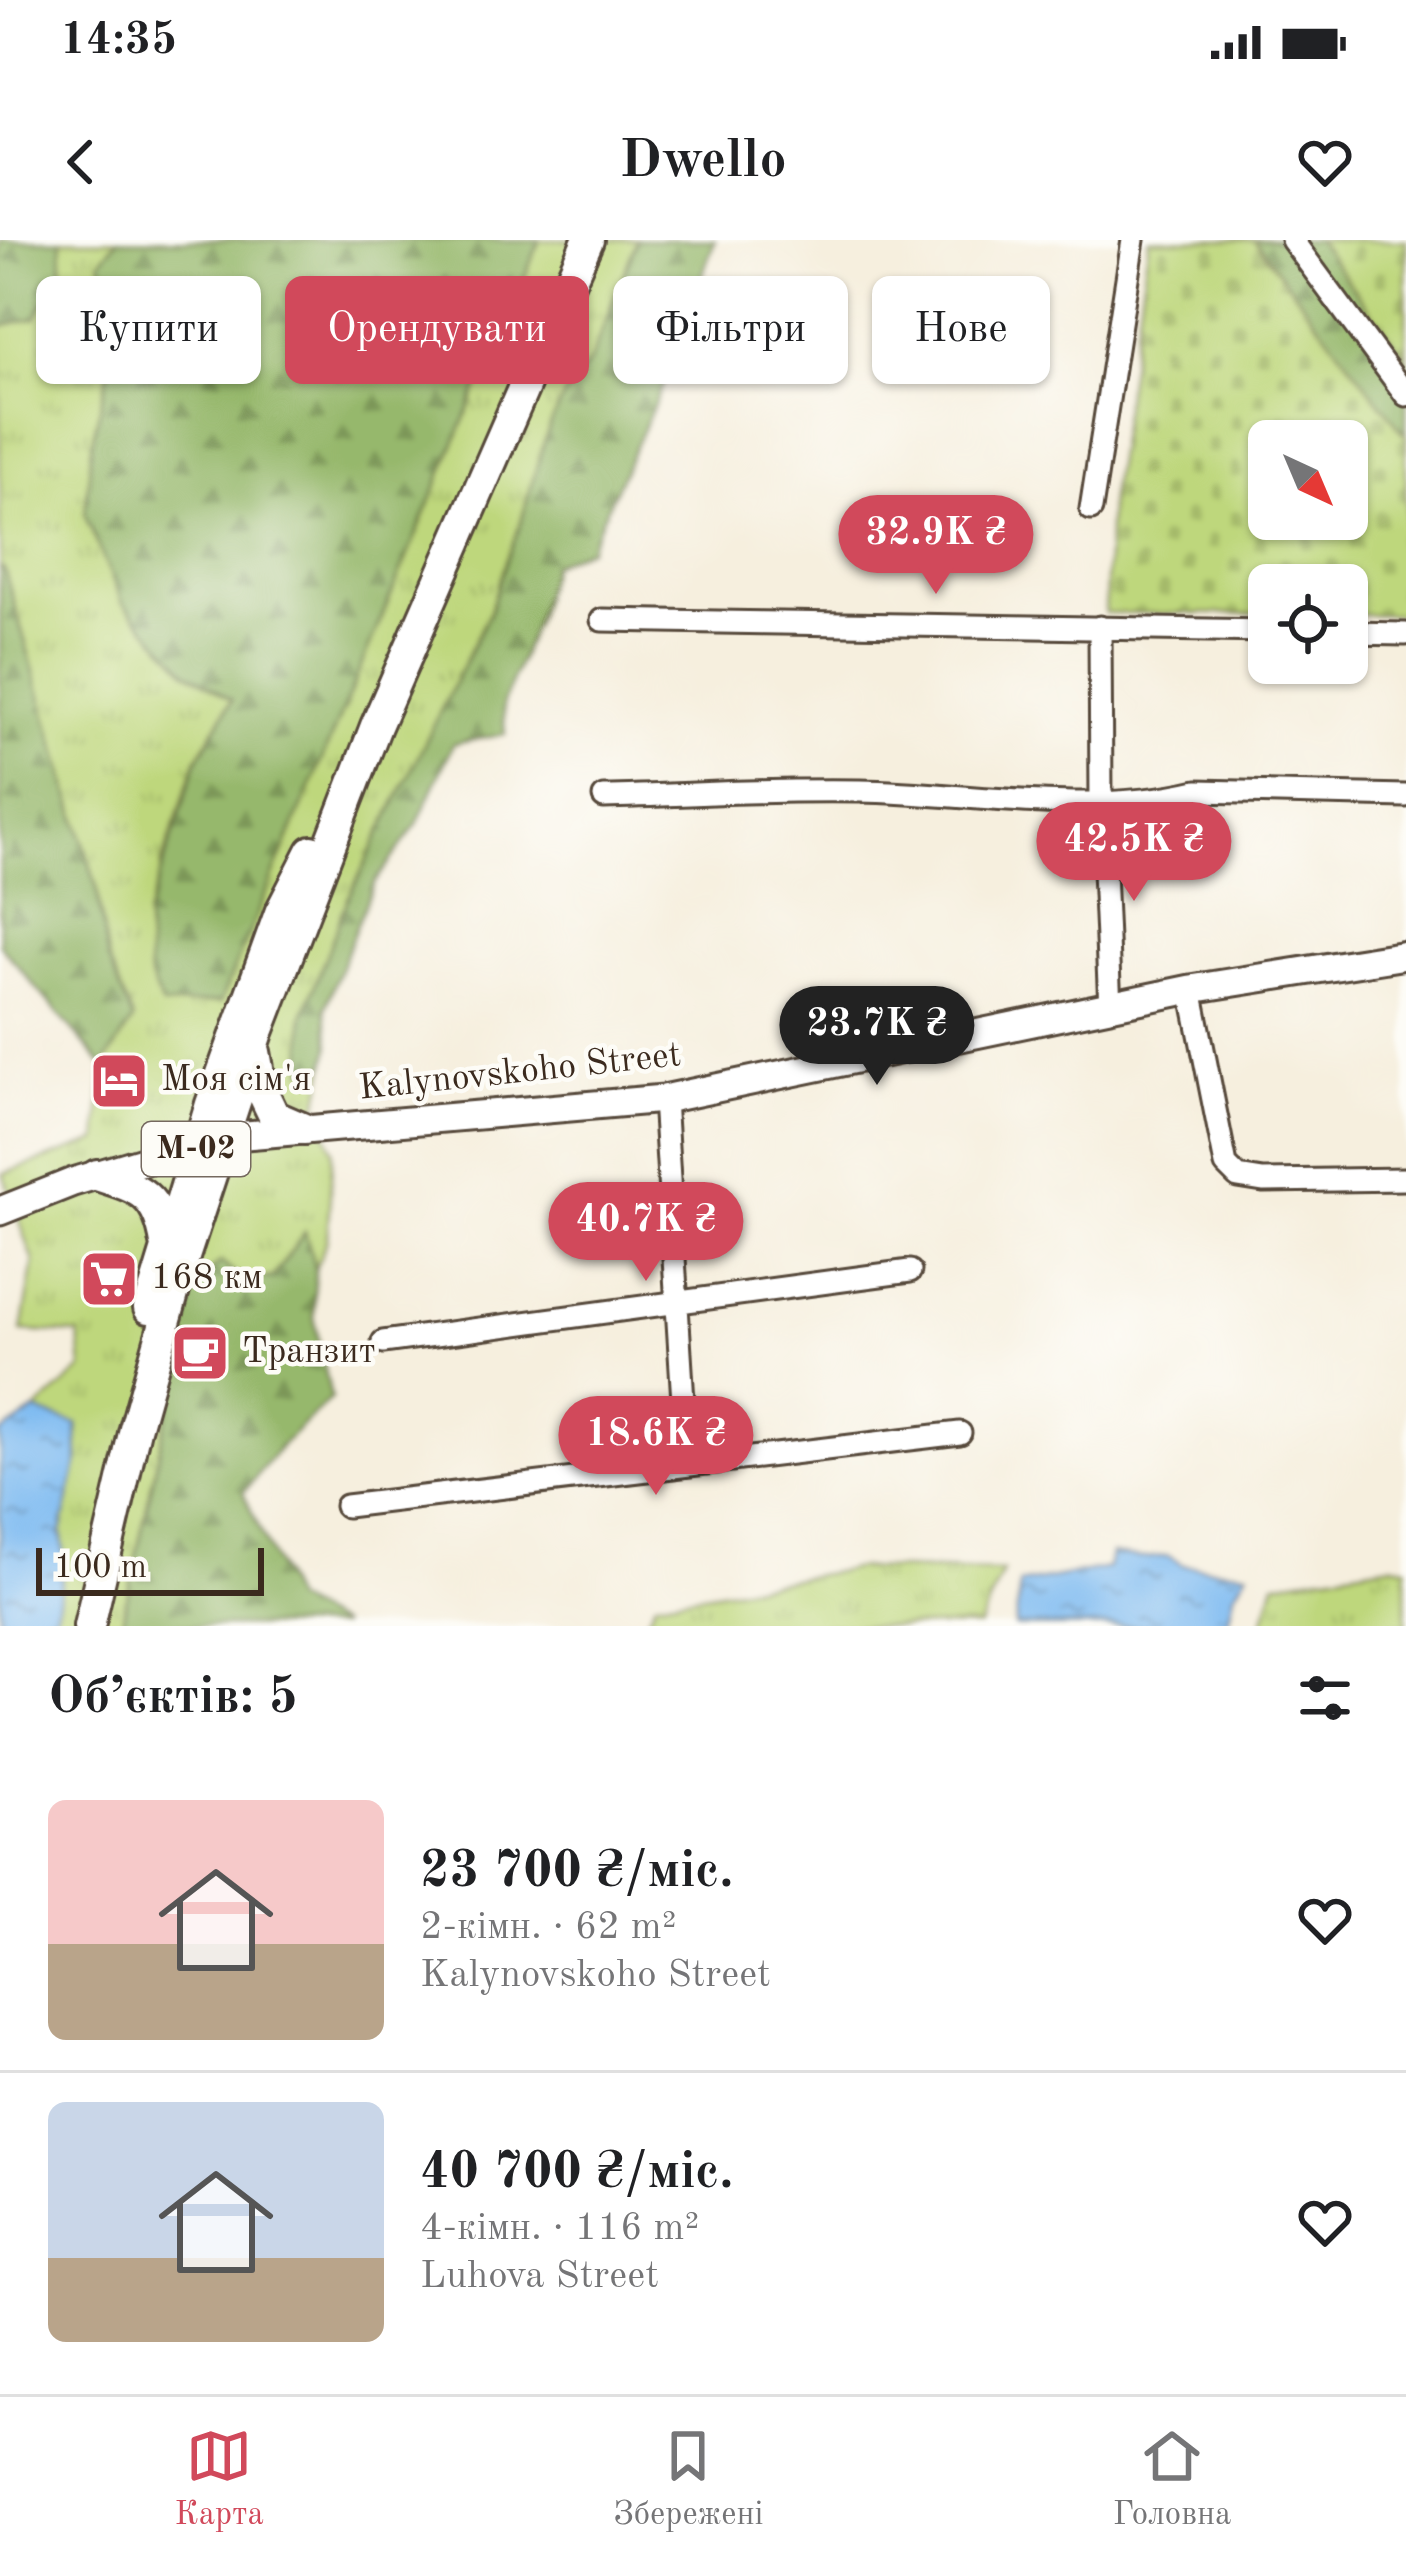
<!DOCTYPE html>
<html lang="uk">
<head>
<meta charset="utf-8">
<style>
	:root { --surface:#fff; --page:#f2f2f2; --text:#202124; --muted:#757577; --line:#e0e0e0; --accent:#d1495b }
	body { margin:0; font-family:"Old Standard TT",serif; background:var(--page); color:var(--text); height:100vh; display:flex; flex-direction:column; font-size:45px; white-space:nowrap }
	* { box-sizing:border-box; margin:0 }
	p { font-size:39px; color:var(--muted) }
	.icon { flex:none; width:66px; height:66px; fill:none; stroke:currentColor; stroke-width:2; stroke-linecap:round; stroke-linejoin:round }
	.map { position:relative; height:1386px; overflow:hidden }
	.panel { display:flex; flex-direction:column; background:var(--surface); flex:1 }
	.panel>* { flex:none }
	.hud { position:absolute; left:36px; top:36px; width:1335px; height:108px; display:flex; gap:24px }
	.needle { width:78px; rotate:136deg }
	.buttons { position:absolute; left:1248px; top:180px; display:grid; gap:24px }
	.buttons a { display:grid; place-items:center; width:120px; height:120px; border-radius:18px; background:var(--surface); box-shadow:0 3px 9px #0004; font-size:60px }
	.scale { position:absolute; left:36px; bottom:30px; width:228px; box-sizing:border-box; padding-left:12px; border:6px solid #3b2a1e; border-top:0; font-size:33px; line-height:42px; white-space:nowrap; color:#3b2a1e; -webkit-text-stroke:9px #fdfcf7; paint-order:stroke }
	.price { position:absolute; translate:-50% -102px; padding:0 27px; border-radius:42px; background:var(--accent); color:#fff; font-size:39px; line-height:78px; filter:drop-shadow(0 3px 6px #0008) }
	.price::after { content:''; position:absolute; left:50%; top:72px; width:36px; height:27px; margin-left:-18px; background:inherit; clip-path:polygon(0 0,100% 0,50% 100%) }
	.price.selected { background:#222; color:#fff }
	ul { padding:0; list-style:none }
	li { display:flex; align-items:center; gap:36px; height:300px; padding:0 48px }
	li+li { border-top:3px solid var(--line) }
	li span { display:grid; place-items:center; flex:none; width:336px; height:240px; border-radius:18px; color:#555 }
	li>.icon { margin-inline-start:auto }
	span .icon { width:144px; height:144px; fill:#fffc; stroke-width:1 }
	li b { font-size:51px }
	h2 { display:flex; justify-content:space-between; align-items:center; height:144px; padding:0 48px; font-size:51px }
	.chip { padding:0 42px; border-radius:18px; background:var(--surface); box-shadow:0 3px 9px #0004; font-size:42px; line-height:108px }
	.chip.selected { background:var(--accent); color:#fff }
	.status { display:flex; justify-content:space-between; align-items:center; height:84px; padding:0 60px; background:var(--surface); direction:ltr }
	.status svg { height:33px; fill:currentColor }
	header { display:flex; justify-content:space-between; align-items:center; height:156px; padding:0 48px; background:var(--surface); font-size:54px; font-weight:600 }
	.dock { display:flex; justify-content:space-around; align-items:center; height:168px; border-top:3px solid var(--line); background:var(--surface); font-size:33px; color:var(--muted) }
	.dock a { display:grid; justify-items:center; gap:6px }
	.dock .selected { color:var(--accent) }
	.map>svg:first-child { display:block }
	.grass { fill:url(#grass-tufts); stroke:#7c804d; stroke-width:3 }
	.forest { fill:url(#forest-firs); stroke:#687145; stroke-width:3 }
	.cemetery { fill:url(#cemetery-stones); stroke:#7c804d; stroke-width:3; fill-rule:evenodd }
	.water { fill:url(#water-ripples); stroke:#5d7288; stroke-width:3 }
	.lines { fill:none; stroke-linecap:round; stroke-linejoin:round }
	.minor-casing { stroke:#57483b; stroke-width:27 }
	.major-casing { stroke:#57483b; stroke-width:33 }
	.highway-casing { stroke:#57483b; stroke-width:36 }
	.minor { stroke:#fff; stroke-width:21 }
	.major { stroke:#fff; stroke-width:27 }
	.highway { stroke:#fff; stroke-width:30 }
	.labels { text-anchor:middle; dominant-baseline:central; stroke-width:9; stroke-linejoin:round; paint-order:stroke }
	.shield { fill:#fdfcf7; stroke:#75695f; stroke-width:3 }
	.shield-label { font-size:33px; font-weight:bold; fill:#3b2a1e }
	.street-label { font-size:36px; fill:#3b2a1e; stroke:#fdfcf7 }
	.poi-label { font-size:36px; fill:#3b2a1e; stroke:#fdfcf7; text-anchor:start }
</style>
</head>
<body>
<div class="status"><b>14:35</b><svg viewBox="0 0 49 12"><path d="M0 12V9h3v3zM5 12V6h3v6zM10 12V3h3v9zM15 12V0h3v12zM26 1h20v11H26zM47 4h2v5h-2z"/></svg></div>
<header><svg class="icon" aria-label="back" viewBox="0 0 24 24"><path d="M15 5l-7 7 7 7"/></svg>Dwello<svg class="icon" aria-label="heart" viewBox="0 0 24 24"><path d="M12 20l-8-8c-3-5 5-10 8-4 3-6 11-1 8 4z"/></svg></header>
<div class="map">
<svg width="1406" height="1386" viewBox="0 0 1406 1386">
	<defs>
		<pattern id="grass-tufts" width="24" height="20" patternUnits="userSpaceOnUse" patternTransform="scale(3)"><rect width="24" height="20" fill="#bed77c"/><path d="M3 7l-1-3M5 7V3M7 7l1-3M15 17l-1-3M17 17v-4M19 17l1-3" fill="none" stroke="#a4b96b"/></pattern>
		<pattern id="forest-firs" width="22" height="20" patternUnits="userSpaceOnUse" patternTransform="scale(3)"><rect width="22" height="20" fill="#96b86c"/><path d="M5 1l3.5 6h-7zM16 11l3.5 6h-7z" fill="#7c9658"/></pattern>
		<pattern id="cemetery-stones" width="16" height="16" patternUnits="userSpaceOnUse" patternTransform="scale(3)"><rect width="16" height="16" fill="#bed77c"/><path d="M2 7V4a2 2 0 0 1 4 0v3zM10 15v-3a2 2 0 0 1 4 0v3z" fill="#a4b96b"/></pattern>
		<pattern id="water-ripples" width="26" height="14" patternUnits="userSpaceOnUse" patternTransform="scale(3)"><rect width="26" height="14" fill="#7fbbf1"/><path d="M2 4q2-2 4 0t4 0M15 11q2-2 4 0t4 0" fill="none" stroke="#6998c3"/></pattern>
	</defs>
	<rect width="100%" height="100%" fill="#fdfcf7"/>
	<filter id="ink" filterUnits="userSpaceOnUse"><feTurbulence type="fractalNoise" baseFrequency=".00833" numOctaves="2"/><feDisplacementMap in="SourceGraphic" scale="24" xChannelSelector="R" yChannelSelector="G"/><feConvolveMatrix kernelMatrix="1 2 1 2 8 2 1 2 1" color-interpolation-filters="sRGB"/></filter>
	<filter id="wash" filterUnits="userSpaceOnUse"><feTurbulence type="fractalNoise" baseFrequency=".004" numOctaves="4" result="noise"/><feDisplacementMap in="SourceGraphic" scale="48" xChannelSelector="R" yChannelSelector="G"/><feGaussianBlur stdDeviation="2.7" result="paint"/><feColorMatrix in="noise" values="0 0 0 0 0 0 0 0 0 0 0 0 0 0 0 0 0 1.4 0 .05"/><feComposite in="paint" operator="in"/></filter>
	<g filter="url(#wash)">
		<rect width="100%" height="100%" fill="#f6efde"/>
		<!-- grass -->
		<path class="grass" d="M 61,0 L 118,0 L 100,21 L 120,84 L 92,202 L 187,431 L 232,459 L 196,521 L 161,626 L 220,762 L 540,0 L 637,0 L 589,124 C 546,164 537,234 519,288 C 509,316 498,340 491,369 L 347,661 L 303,776 L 304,830 L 326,825 L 317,871 L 333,910 L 327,1000 L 315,1029 L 304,993 L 273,1037 L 244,1042 L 221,1023 L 196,1042 L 121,1386 L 53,1386 L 65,1322 L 61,1292 L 77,1220 L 77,1185 L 35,1171 L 82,1129 L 79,1094 L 22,1091 L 34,1022 L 3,934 L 98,901 L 103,826 L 133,779 L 108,719 L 96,645 L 4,329 L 0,327 L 0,86 L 35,77 L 62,31 Z
			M 1393,1324 L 1406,1326 L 1406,1386 L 1262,1386 L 1275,1342 Z
			M 858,1328 L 1003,1332 L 979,1386 L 644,1386 L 655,1362 Z"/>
		<!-- forest -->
		<path class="forest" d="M 0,0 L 61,0 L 62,31 L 35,78 L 0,86 Z
			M 118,0 L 540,0 L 220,762 L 162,766 L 149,735 L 147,676 L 197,521 L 232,460 L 187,431 L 122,362 L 85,275 L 92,202 L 120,84 L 100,21 Z
			M 637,0 L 715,0 L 663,145 L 589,308 L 552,324 L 537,376 L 503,463 L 505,494 L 453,504 L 417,584 L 374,644 L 358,682 L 325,769 L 330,805 L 326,825 L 304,831 L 303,776 L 347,661 L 491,369 C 498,340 509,316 519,288 C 537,234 546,164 589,124 Z
			M 1254,0 L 1317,0 L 1406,118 L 1406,196 Z
			M 0,327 L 4,329 L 96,645 L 108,719 L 133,780 L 103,826 L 0,705 Z
			M 305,992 L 315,1029 L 314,1077 L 331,1158 L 281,1206 L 243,1253 L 293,1361 L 341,1386 L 121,1386 L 196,1042 L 221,1022 L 244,1042 L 273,1037 Z"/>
		<!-- cemetery -->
		<path class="cemetery" d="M 1149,0 L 1254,0 L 1406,196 L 1406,375 L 1347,374 L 1347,345 L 1269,345 L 1269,374 L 1105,373 L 1109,265 ZM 1269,201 L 1347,201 L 1347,279 L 1269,279 Z
			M 1317,0 L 1406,0 L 1406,118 Z"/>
		<!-- water -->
		<path class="water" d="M 35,1171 L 77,1184 L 78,1220 L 61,1292 L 65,1322 L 53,1386 L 0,1386 L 0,1194 Z
			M 1111,1314 L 1143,1318 L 1168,1316 L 1183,1325 L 1248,1332 L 1234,1354 L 1227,1386 L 1015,1386 L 1020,1344 L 1108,1328 Z"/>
	</g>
	<g filter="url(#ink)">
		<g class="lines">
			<defs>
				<path id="minor" d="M 1292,0 L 1406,155
					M 1091,269 L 1133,0
					M 602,380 L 1269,391
					M 1100,387 L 1101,562 L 1110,768
					M 1347,393 L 1406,394
					M 604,557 C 689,555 775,549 860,551 C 971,553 1089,577 1197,551 L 1406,556
					M 1191,749 L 1226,925 L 1238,937 L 1263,941 L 1406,939
					M 664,859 L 687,1225
					M 383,1102 L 910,1031
					M 346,1266 L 960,1193"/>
				<path id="major" d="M 0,971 L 73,942 L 223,897 L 664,859 L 1191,749 L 1406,715"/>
				<path id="highway" d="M 255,812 L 262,851 L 274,876 L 304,889
					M 97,935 C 141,949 158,954 166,1003
					M 149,1068 L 211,864 L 280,673 L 312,611
					M 89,1386 L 135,1189 L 180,1029 L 258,792 L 376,486 L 588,0"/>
			</defs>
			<!-- minor casing -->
			<use href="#minor" class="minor-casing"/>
			<!-- major casing -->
			<use href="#major" class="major-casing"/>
			<!-- highway casing -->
			<use href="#highway" class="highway-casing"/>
			<!-- minor -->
			<use href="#minor" class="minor"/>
			<!-- major -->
			<use href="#major" class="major"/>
			<!-- highway -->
			<use href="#highway" class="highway"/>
		</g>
	</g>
	<!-- icons -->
	<defs>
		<symbol id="hotel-square" viewBox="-11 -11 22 22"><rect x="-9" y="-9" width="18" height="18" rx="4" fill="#d1495b" stroke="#fdfcf7"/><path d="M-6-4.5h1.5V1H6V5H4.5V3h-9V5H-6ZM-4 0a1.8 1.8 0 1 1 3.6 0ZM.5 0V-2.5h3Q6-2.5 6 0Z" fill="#fff"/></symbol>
		<symbol id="supermarket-square" viewBox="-11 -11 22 22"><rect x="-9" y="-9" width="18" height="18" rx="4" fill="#d1495b" stroke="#fdfcf7"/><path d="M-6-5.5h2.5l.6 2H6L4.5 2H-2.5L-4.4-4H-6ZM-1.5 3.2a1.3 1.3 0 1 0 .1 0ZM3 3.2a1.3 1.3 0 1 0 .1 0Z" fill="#fff"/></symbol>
		<symbol id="cafe-square" viewBox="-11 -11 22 22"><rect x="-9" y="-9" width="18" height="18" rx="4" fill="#d1495b" stroke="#fdfcf7"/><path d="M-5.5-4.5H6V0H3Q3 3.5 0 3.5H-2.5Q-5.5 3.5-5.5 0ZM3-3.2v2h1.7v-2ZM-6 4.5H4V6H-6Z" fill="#fff"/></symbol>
	</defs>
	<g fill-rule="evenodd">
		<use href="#hotel-square" x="86" y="808" width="66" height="66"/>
		<use href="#supermarket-square" x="76" y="1006" width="66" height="66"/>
		<use href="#cafe-square" x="167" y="1080" width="66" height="66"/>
	</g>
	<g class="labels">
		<!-- shield labels -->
		<rect class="shield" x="142" y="882" width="108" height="54" rx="9"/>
		<g class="shield-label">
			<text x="196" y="909">М-02</text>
		</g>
		<!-- street labels -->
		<g class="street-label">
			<text transform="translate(520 833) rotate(-6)">Kalynovskoho Street</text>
		</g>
		<!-- poi labels -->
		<g class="poi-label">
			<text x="161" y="841">Моя сім'я</text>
			<text x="151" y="1039">168 км</text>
			<text x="242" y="1113">Транзит</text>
		</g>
	</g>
</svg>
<div class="buttons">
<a><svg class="needle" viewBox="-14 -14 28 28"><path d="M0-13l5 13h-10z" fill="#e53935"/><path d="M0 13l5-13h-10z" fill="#757577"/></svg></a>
<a><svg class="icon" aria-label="locate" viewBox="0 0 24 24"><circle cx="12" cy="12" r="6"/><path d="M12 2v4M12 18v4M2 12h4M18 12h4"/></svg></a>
</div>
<div class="scale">100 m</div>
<b class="price" style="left:936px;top:357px">32.9K ₴</b>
<b class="price" style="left:1134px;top:664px">42.5K ₴</b>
<b class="price selected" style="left:877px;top:848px">23.7K ₴</b>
<b class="price" style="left:646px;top:1044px">40.7K ₴</b>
<b class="price" style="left:656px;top:1258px">18.6K ₴</b>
<div class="hud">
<a class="chip">Купити</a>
<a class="chip selected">Орендувати</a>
<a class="chip">Фільтри</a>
<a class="chip">Нове</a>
</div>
</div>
<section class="panel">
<h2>Об’єктів: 5<svg class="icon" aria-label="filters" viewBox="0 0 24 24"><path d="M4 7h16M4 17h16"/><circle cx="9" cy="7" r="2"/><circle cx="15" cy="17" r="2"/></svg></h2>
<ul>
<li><span style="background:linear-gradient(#f6c9c9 60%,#b9a48a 0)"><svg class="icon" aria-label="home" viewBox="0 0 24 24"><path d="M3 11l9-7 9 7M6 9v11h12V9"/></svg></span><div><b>23 700 ₴/міс.</b><p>2-кімн. · 62 m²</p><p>Kalynovskoho Street</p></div><svg class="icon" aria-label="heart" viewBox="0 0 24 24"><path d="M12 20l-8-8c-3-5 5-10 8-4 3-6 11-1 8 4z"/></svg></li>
<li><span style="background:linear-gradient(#c9d6e8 65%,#b9a48a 0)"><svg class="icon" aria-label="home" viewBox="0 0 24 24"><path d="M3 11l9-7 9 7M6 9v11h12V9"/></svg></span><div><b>40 700 ₴/міс.</b><p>4-кімн. · 116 m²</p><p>Luhova Street</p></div><svg class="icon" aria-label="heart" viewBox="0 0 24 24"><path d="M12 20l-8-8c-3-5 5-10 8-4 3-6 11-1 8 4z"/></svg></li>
</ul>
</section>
<nav class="dock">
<a class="selected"><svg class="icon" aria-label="map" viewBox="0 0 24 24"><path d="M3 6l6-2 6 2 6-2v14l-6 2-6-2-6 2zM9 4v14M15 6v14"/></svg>Карта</a>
<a><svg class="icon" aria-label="saved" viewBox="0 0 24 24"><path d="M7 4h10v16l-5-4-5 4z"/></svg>Збережені</a>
<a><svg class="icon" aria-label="home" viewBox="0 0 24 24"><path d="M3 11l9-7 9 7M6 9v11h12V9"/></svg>Головна</a>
</nav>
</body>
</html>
